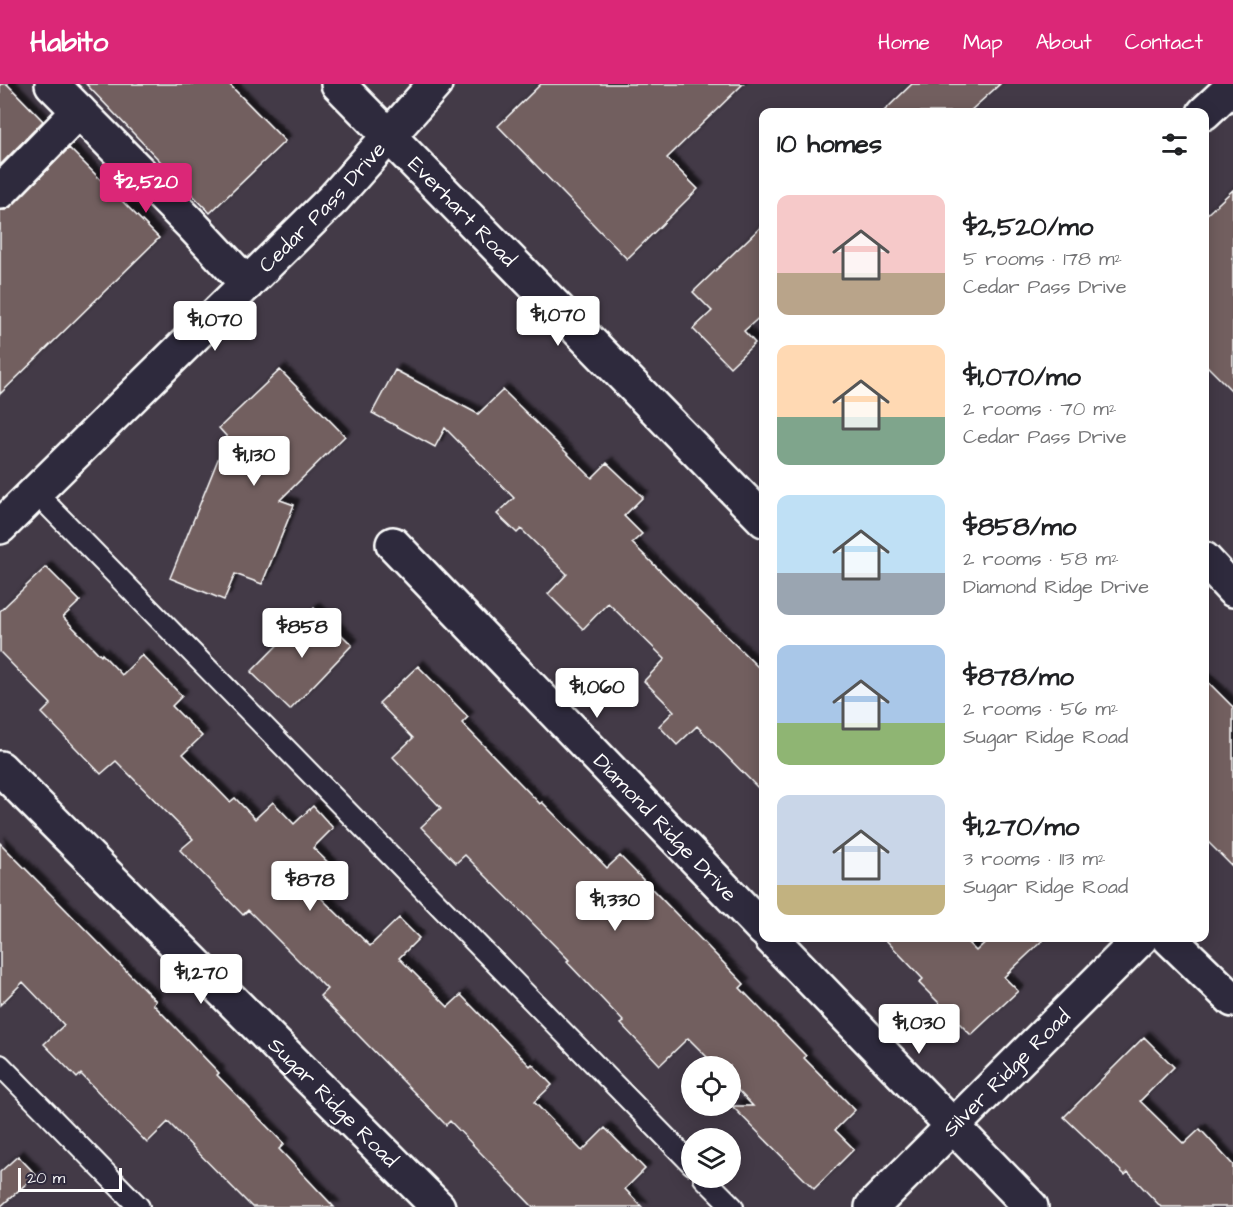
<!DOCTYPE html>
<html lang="en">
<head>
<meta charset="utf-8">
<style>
	:root { --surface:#fff; --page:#f6f6f6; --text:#202124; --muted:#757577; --accent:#db2777 }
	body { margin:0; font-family:"Architects Daughter",sans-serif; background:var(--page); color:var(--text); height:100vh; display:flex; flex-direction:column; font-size:22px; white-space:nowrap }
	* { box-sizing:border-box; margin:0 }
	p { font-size:20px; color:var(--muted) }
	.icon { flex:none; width:33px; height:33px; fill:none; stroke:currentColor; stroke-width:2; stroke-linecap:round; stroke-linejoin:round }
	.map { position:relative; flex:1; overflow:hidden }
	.panel { position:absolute; left:759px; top:24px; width:450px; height:834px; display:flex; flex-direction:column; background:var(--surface); border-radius:12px; box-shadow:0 3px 15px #0003 }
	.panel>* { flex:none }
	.controls { position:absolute; left:681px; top:972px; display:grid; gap:12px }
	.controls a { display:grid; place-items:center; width:60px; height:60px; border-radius:50%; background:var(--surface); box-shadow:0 3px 15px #0003; font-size:30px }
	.scale { position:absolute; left:18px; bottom:15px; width:104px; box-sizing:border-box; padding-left:6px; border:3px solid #fff; border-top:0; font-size:16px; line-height:21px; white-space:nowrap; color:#fff; -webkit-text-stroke:4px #2f2a3d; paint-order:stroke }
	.price { position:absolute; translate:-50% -51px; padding:0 14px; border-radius:6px; background:#fff; color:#222; font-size:20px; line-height:39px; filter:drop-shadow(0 2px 3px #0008) }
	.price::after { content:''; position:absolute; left:50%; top:36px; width:18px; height:14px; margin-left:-9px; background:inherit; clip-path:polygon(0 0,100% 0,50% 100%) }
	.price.selected { background:var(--accent); color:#fff }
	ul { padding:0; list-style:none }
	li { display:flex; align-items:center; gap:18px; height:150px; padding:0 18px }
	li span { display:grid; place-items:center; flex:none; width:168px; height:120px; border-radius:12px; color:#555 }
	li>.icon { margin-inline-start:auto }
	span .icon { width:72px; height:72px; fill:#fffc; stroke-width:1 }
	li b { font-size:26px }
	h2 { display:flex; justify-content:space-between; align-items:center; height:72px; padding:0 18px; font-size:26px }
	header { display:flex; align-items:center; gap:36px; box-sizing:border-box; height:84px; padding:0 30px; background:var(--accent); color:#fff }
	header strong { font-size:28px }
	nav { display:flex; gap:33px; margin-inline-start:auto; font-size:21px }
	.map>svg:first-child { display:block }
	.building { fill:#725f5f; stroke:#fff; stroke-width:1.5; filter:url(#shadow) }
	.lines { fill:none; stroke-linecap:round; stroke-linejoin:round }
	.lane-casing { stroke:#fff; stroke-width:24 }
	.street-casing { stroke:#fff; stroke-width:38 }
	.secondary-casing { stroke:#fff; stroke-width:38 }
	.lane { stroke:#2f2a3d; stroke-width:20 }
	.street { stroke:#2f2a3d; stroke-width:33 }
	.secondary { stroke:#2f2a3d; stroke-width:33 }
	.labels { text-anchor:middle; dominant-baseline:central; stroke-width:5; stroke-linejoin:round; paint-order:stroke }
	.street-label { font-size:21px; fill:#fff; stroke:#2f2a3d }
</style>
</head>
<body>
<header>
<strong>Habito</strong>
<nav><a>Home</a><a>Map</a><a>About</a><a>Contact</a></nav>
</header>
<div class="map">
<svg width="1233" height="1123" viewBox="0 0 1233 1123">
	<defs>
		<filter id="shadow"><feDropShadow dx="5.5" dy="-5.5" stdDeviation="1.5" flood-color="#0009"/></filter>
	</defs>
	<rect width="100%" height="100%" fill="#433a47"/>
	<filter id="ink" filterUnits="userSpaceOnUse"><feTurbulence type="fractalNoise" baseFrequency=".0167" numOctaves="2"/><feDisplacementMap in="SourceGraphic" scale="12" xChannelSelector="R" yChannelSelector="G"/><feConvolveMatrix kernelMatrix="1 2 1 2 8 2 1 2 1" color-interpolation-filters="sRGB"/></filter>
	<g filter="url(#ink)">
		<!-- building -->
		<path class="building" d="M 0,0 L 7,0 L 43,37 L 0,81 Z
			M 86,0 L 229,0 L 285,57 L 210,129 Z
			M 541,0 L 743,0 L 667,74 L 698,105 L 627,175 L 498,42 Z
			M 912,0 L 1000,0 L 969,28 L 883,28 Z
			M 69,64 L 159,154 L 0,310 L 0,126 L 6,126 L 13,121 Z
			M 1233,106 L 1233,308 L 1204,279 L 1204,133 Z
			M 764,140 L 764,229 L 744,247 L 755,259 L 730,283 L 693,245 L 712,227 L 693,208 Z
			M 280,286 L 345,352 L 280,416 L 294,421 L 262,500 L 235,490 L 224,516 L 170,494 L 227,353 L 219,344 Z
			M 395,286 L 478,330 L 503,306 L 592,394 L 607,379 L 643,413 L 624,432 L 642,450 L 632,459 L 764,589 L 764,710 L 697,642 L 677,661 L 659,642 L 674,627 L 644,597 L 665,575 L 608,519 L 583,545 L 548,510 L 567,490 L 521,445 L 517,449 L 497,430 L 514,414 L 445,344 L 435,363 L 372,329 Z
			M 46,483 L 80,517 L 63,533 L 101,572 L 102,570 L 122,591 L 142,571 L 182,612 L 172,622 L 202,652 L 183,670 L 230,718 L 235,714 L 255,735 L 273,718 L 294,740 L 313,722 L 333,744 L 313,764 L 341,791 L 320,813 L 370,862 L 399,834 L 419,854 L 399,874 L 448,923 L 461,911 L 530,982 L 532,980 L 552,1001 L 534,1018 L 582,1067 L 605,1044 L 645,1085 L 625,1105 L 642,1123 L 533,1123 L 450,1037 L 446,1041 L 320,912 L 327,905 L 248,826 L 243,831 L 180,766 L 193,755 L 116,677 L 101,690 L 42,629 L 51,620 L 0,568 L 0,527 Z
			M 314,524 L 352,561 L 290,626 L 251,588 Z
			M 418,582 L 468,633 L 462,639 L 540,720 L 542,718 L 607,784 L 620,772 L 744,900 L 740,904 L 806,972 L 804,974 L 855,1026 L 835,1046 L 854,1065 L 814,1105 L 732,1022 L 753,1022 L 730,998 L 730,982 L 716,982 L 688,954 L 660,981 L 621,940 L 624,938 L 567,878 L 569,876 L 465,771 L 456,779 L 421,743 L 441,724 L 393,673 L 413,654 L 379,619 Z
			M 1204,594 L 1233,623 L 1233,783 L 1204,754 Z
			M 0,759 L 156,917 L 153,920 L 219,989 L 217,991 L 284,1060 L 279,1065 L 334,1123 L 252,1123 L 168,1038 L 147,1059 L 81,990 L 77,994 L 44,960 L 64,941 L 23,898 L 0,921 Z
			M 884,854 L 963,854 L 976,867 L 990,854 L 1045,854 L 1004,893 L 1018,907 L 971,951 L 919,899 L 923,895 Z
			M 1144,953 L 1174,983 L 1140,1017 L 1184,1060 L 1200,1045 L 1233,1081 L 1233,1123 L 1161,1123 L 1128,1088 L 1125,1091 L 1064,1033 Z
			M 18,1072 L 36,1091 L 0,1123 L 0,1088 Z"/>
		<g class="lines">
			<defs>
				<path id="lane" d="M 35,408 L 692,1080
					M 0,981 L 139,1123
					M 704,1094 L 733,1123"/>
				<g id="street">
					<path d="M 52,0 L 190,139 L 247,200"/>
					<path d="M 1204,29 L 1233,2"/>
					<path d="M 0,108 L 79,27"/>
					<path id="s1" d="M 393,460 L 764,846"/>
					<path d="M 1204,475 L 1233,506"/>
					<path id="s2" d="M 0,684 L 438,1123"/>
					<path d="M 771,854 L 1031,1123"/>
					<path id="s3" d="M 872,1123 L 1141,854"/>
				</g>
				<g id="secondary">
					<path id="s4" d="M 338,0 L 764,436"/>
					<path id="s5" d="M 0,443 L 334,114 L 435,0"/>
					<path d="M 1169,854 L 1233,916"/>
				</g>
			</defs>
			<!-- lane casing -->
			<use href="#lane" class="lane-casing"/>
			<!-- street casing -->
			<use href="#street" class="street-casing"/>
			<!-- secondary casing -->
			<use href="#secondary" class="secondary-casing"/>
			<!-- lane -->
			<use href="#lane" class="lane"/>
			<!-- street -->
			<use href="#street" class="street"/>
			<!-- secondary -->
			<use href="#secondary" class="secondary"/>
		</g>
	</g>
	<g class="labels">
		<!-- street labels -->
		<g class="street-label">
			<text stroke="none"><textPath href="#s5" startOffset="454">Cedar Pass Drive</textPath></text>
			<text stroke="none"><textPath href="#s4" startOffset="178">Everhart Road</textPath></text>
			<text stroke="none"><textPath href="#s1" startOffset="393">Diamond Ridge Drive</textPath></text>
			<text stroke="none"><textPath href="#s3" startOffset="190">Silver Ridge Road</textPath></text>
			<text stroke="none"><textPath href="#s2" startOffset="472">Sugar Ridge Road</textPath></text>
		</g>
	</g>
</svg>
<div class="controls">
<a><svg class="icon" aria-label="locate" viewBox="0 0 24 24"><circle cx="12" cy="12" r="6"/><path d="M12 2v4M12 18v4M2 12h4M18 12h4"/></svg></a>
<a><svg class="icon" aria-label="layers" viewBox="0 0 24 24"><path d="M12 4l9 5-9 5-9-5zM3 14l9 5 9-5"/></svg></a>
</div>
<div class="scale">20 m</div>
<b class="price selected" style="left:146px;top:130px">$2,520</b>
<b class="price" style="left:558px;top:263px">$1,070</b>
<b class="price" style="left:215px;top:268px">$1,070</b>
<b class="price" style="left:254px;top:403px">$1,130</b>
<b class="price" style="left:302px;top:575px">$858</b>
<b class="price" style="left:597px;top:635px">$1,060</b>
<b class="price" style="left:310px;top:828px">$878</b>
<b class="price" style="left:615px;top:848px">$1,330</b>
<b class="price" style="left:201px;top:921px">$1,270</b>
<b class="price" style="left:919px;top:971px">$1,030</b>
<section class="panel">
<h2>10 homes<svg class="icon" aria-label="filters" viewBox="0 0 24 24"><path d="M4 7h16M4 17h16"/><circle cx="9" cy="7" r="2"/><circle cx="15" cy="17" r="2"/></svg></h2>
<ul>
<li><span style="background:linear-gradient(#f6c9c9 65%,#b9a48a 0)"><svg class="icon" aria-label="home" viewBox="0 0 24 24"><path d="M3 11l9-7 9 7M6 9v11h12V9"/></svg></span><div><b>$2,520/mo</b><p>5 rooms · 178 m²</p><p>Cedar Pass Drive</p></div></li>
<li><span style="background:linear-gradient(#ffd9b3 60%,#7fa58c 0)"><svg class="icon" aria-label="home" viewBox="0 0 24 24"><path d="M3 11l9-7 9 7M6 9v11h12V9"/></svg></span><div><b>$1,070/mo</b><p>2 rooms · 70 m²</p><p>Cedar Pass Drive</p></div></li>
<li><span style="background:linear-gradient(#bfe0f5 65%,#9aa5b1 0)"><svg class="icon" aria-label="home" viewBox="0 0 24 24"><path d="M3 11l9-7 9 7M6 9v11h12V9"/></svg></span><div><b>$858/mo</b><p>2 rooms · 58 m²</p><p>Diamond Ridge Drive</p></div></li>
<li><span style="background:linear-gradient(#a9c7e8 65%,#8fb573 0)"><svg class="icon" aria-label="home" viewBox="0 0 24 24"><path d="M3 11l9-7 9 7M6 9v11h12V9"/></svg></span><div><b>$878/mo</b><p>2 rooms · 56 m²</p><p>Sugar Ridge Road</p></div></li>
<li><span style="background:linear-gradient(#c9d6e8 75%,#c2b280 0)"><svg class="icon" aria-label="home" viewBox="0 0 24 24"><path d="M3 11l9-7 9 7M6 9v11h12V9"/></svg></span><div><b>$1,270/mo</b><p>3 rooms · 113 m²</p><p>Sugar Ridge Road</p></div></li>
</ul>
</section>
</div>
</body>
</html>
